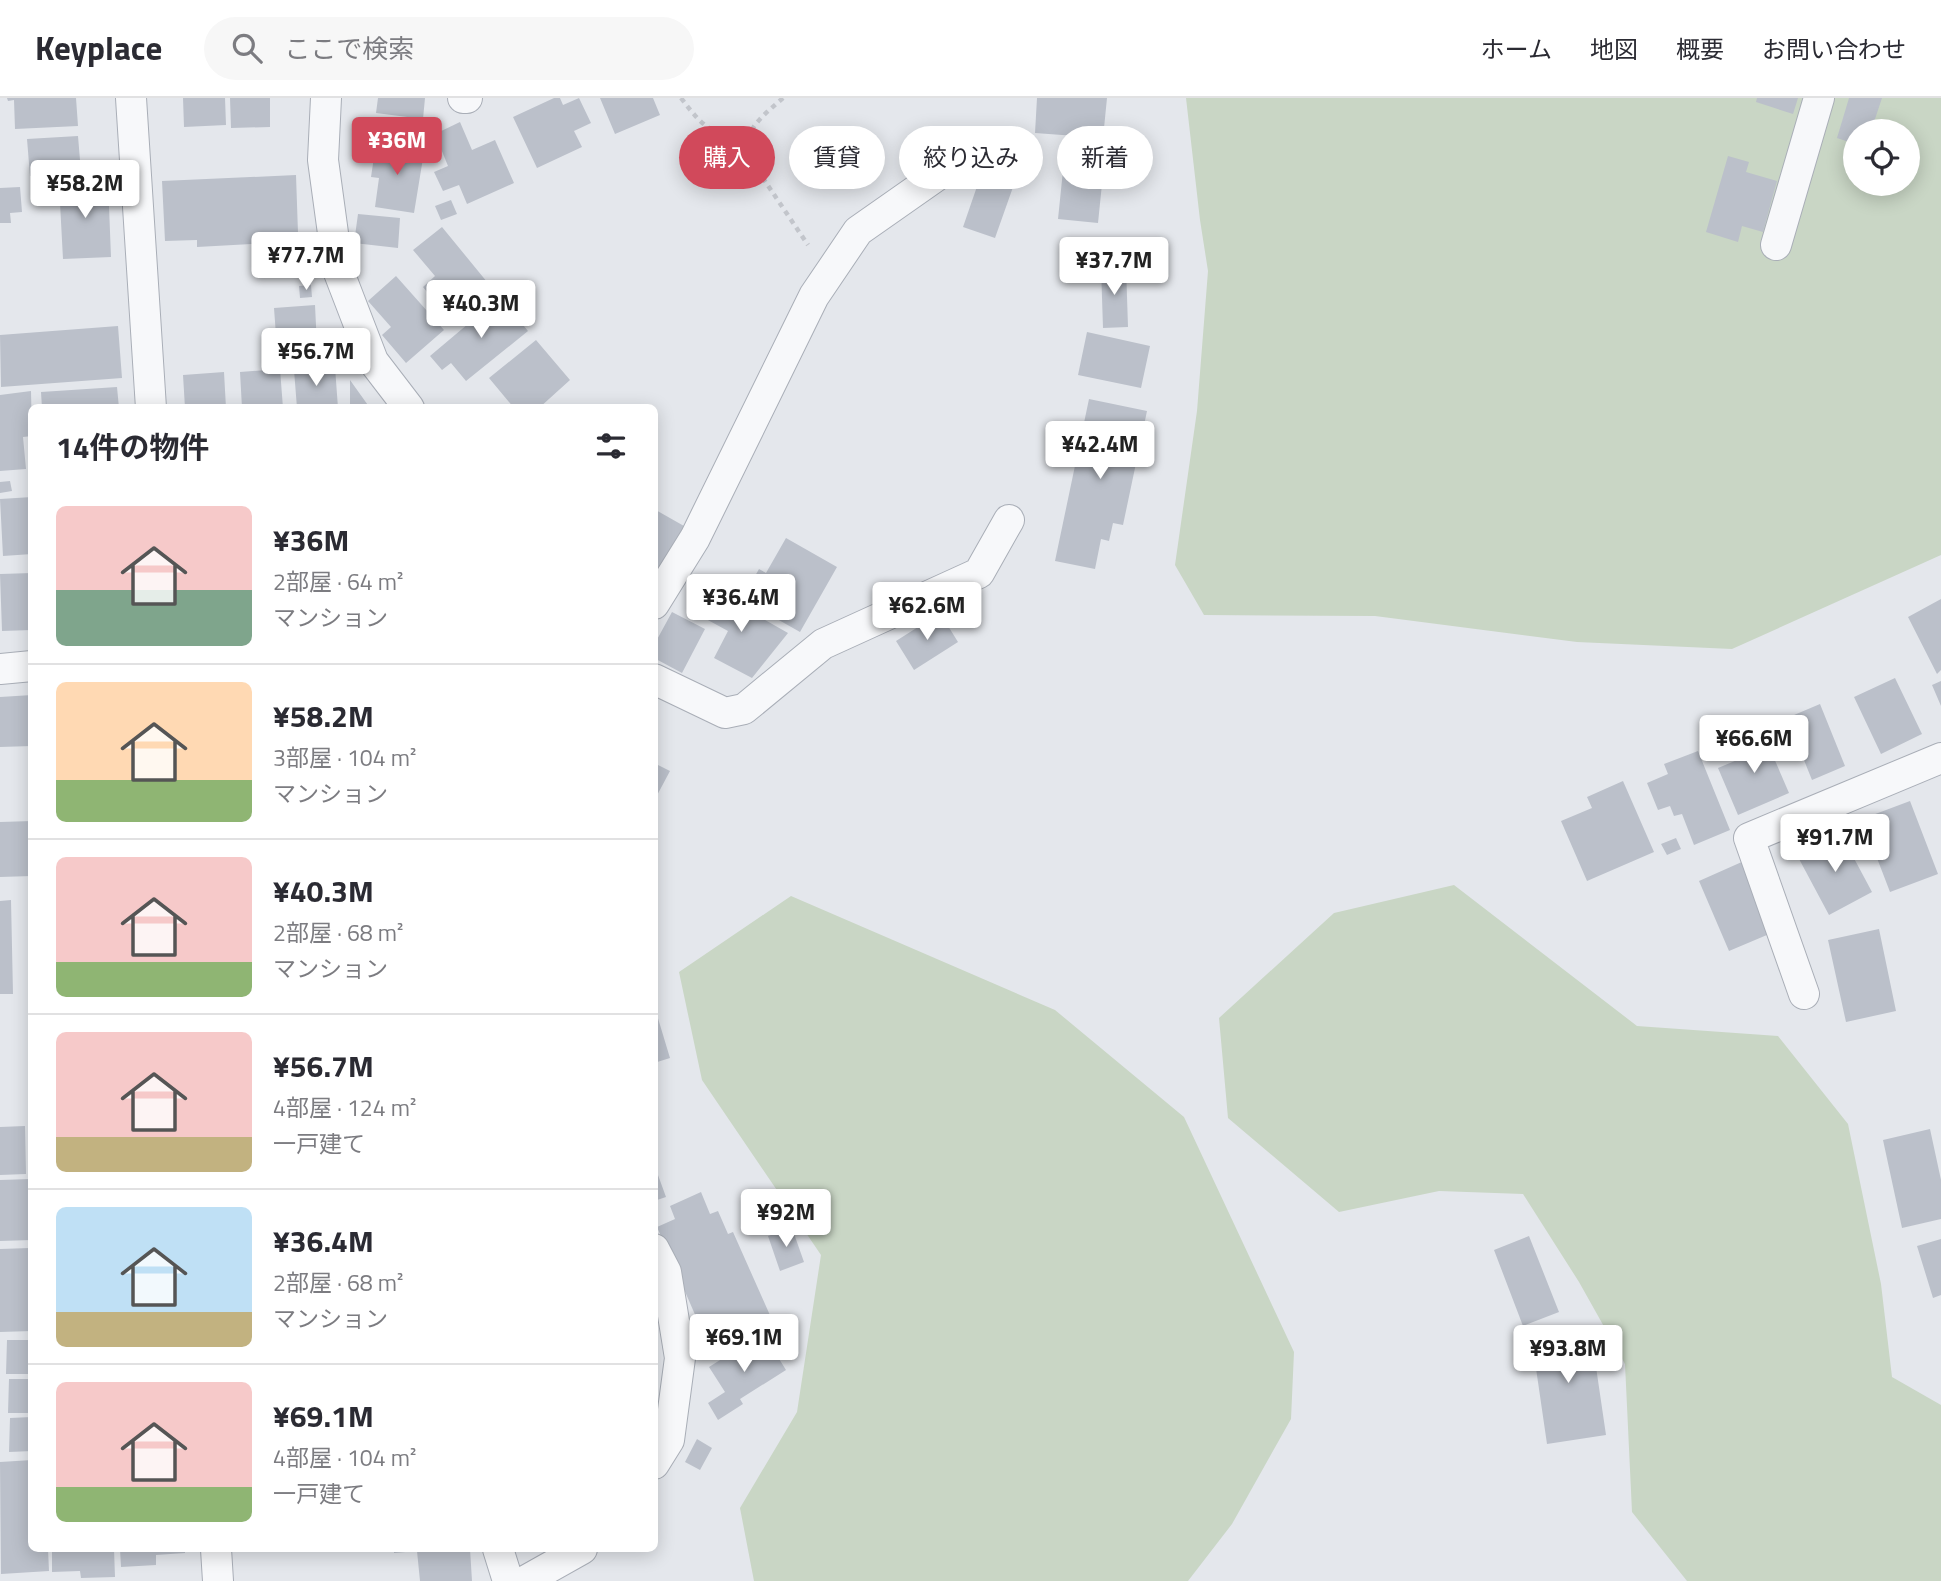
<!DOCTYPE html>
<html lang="ja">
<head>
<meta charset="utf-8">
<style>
	:root { --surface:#fff; --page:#f7f7f7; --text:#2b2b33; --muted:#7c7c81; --line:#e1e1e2; --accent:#d1495b }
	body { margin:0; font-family:"Titillium Web","Noto Sans JP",sans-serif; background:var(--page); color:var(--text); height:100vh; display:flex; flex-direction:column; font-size:26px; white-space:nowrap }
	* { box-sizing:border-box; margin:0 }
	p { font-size:23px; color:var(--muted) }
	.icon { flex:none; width:38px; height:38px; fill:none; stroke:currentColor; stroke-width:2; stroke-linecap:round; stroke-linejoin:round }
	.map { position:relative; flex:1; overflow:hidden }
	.sheet { position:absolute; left:28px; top:306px; width:630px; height:1148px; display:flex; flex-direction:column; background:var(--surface); border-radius:10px; box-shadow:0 4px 18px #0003 }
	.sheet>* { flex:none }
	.hud { position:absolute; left:679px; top:28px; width:665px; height:63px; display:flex; gap:14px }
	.buttons { position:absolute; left:1843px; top:21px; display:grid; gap:14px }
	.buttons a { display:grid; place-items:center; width:77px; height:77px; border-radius:50%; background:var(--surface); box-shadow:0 4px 18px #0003; font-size:35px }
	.price { position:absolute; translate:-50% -60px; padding:0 16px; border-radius:7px; background:#fff; color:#222; font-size:23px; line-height:46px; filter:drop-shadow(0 2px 4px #0008) }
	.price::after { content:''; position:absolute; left:50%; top:42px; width:21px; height:16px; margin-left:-10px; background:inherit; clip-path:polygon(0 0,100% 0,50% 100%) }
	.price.on { background:var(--accent); color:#fff }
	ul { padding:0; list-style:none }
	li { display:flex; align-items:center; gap:21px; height:175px; padding:0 28px }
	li+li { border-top:2px solid var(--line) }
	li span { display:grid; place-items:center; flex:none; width:196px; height:140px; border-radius:10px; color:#555 }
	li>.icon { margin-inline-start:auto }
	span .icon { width:84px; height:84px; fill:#fffc; stroke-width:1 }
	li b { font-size:30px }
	h2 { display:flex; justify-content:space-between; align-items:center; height:84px; padding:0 28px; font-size:30px }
	.pill { padding:0 24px; border-radius:32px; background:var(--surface); box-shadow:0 4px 18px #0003; font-size:24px; line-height:63px }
	.pill.on { background:var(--accent); color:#fff }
	header { display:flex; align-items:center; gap:42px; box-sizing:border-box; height:98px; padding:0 35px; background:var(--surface); border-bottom:2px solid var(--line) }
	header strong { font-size:33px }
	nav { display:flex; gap:38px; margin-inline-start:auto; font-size:24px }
	.search { width:490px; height:63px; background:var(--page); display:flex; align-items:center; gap:18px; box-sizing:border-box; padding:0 24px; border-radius:38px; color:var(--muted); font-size:26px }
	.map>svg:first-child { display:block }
	.green { fill:#c9d6c5; fill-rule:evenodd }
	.building { fill:#bbc0ca }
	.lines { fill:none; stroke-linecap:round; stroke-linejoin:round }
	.street-casing { stroke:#a9aeb7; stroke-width:32 }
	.path { stroke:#c2c5cb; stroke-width:4.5; stroke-dasharray:5 5; stroke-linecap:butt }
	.street { stroke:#f7f8fa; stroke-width:30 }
</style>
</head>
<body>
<header>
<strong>Keyplace</strong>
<div class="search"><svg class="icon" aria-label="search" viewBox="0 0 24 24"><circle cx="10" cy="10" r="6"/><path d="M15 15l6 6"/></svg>ここで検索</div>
<nav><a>ホーム</a><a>地図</a><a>概要</a><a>お問い合わせ</a></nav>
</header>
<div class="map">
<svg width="1941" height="1483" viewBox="0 0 1941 1483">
	<rect width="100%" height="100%" fill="#e4e7ec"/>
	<!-- green -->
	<path class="green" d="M 1186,0 L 1941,0 L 1941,457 L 1732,551 L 1577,544 L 1375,518 L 1204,517 L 1175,467 L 1197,313 L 1208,173 L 1200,122 ZM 1855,33 L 1908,33 L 1908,86 L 1855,86 Z
		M 1454,787 L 1637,928 L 1778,938 L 1848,1026 L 1881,1186 L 1892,1279 L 1941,1307 L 1941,1483 L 1687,1483 L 1632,1414 L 1625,1266 L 1579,1184 L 1523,1096 L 1439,1093 L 1339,1114 L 1228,1020 L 1219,920 L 1334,815 Z
		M 791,798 L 1055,912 L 1184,1019 L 1294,1254 L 1291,1321 L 1232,1426 L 1188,1483 L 754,1483 L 740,1410 L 797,1314 L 821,1157 L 702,982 L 679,874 Z"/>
	<!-- building -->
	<path class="building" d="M 7,0 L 76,0 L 78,28 L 15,31 L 14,2 L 8,3 Z
		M 183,0 L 225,0 L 226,27 L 184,29 Z
		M 230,0 L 270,0 L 270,29 L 231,30 Z
		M 378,0 L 425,0 L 423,21 L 376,15 Z
		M 554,0 L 560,0 L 563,7 L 579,0 L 591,25 L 574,33 L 582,49 L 537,70 L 513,19 Z
		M 600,0 L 653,0 L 660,17 L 615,36 Z
		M 1037,0 L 1107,0 L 1103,40 L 1035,35 Z
		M 1757,0 L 1798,0 L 1793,16 L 1756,4 Z
		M 1849,0 L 1882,0 L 1871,33 L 1855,33 L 1855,46 L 1837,40 Z
		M 460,24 L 472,52 L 495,42 L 514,85 L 467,106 L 459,87 L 443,93 L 434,74 L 448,68 L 435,36 Z
		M 409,28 L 423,29 L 422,44 L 408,43 Z
		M 78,38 L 81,74 L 30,78 L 27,41 Z
		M 1066,43 L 1106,47 L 1098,125 L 1058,121 Z
		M 376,46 L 424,54 L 414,115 L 375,109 L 379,80 L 371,79 Z
		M 1004,55 L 1023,61 L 995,140 L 963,129 L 983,71 L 997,76 Z
		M 1728,58 L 1749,64 L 1746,74 L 1777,83 L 1763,134 L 1742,128 L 1738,144 L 1706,134 Z
		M 296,77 L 298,135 L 271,137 L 271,145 L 197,149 L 197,142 L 165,143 L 162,83 Z
		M 108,83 L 111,159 L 63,161 L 59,86 Z
		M 20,89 L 22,114 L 10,115 L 11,125 L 0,125 L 0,90 Z
		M 451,102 L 457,116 L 441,122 L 435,108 Z
		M 358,116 L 400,120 L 398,150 L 354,145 Z
		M 442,129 L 492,190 L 451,223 L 423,189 L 435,178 L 413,152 Z
		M 1126,168 L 1128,229 L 1103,230 L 1101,169 Z
		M 396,178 L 444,232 L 406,265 L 382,237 L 391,229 L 368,203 Z
		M 311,187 L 312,199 L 300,200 L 299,188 Z
		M 500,199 L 528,233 L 466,283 L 451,265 L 442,272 L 430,258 Z
		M 315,207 L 317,248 L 277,251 L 274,210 Z
		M 118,228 L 122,280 L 1,289 L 0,237 Z
		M 1087,234 L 1150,248 L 1141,290 L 1078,277 Z
		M 536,242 L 570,282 L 539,310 L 514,310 L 489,280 Z
		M 335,269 L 338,310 L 297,310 L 294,272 Z
		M 280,271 L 283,310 L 242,310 L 240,274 Z
		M 224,274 L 226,310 L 185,310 L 183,277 Z
		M 350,282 L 370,310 L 350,310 Z
		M 117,289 L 119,310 L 42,310 L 41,294 Z
		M 31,293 L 32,338 L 23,339 L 26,371 L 0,373 L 0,297 Z
		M 1089,301 L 1147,313 L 1123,427 L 1113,425 L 1109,443 L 1101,441 L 1095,471 L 1055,463 Z
		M 10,383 L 12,393 L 0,395 L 0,384 Z
		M 32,399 L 32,456 L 3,458 L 0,401 Z
		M 654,411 L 684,428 L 659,472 L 654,469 Z
		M 786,440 L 837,469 L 800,534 L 742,501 L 759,471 L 766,475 Z
		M 32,475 L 32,532 L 2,533 L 0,476 Z
		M 709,490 L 788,535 L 752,580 L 714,560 L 728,533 L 695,515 Z
		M 1941,501 L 1941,572 L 1937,576 L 1908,519 Z
		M 672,514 L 705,531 L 682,575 L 654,560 L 654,547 Z
		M 940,515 L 958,544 L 914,572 L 896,543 Z
		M 1895,580 L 1922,636 L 1881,656 L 1854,599 Z
		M 1941,583 L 1941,608 L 1932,587 Z
		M 32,597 L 32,648 L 0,649 L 0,599 Z
		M 1820,606 L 1845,668 L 1812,682 L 1787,620 Z
		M 1758,623 L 1789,695 L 1738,717 L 1718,670 L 1754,655 L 1743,630 Z
		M 1698,653 L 1730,732 L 1694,747 L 1682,716 L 1674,718 L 1670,708 L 1658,712 L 1647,685 L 1668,676 L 1664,666 Z
		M 654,665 L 670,673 L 654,703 Z
		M 1623,683 L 1654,754 L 1587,783 L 1561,723 L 1592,710 L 1587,699 Z
		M 1910,703 L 1938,776 L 1890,794 L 1862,721 Z
		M 32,723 L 32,778 L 0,779 L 0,724 Z
		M 1841,736 L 1872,794 L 1829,817 L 1798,759 Z
		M 1676,740 L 1681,751 L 1667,757 L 1661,746 Z
		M 1744,763 L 1774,834 L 1729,853 L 1699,783 Z
		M 11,802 L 13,896 L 0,896 L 0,803 Z
		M 1879,831 L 1896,913 L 1846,924 L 1828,842 Z
		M 657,917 L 670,960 L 654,965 L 654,918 Z
		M 25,1028 L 26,1076 L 0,1077 L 0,1029 Z
		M 1930,1031 L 1941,1082 L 1941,1121 L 1902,1130 L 1883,1042 Z
		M 654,1066 L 666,1099 L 654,1103 Z
		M 31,1081 L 32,1142 L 0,1143 L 0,1082 Z
		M 701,1094 L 710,1116 L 718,1113 L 728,1136 L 733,1134 L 773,1224 L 731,1242 L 724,1226 L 703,1235 L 657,1129 L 675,1121 L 670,1108 Z
		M 792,1130 L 804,1164 L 780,1173 L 768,1138 Z
		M 1529,1138 L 1559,1214 L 1523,1228 L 1494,1152 Z
		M 1941,1141 L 1941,1197 L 1933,1200 L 1917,1148 Z
		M 30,1150 L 32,1233 L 0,1234 L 0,1151 Z
		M 1590,1228 L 1606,1337 L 1547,1346 L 1531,1236 Z
		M 763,1235 L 786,1272 L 740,1301 L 743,1306 L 718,1322 L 708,1305 L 725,1294 L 709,1269 Z
		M 7,1242 L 32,1242 L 32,1276 L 6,1276 Z
		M 9,1281 L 32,1281 L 32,1315 L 8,1315 Z
		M 32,1319 L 32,1353 L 9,1354 L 10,1320 Z
		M 697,1341 L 712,1350 L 700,1372 L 685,1364 Z
		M 32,1362 L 32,1451 L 48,1451 L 49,1473 L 1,1476 L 0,1364 Z
		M 52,1451 L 114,1451 L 115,1479 L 81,1480 L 80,1473 L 52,1474 Z
		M 120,1451 L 185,1451 L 185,1455 L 156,1457 L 156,1467 L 121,1469 Z
		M 394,1451 L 470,1451 L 472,1483 L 420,1483 L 417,1453 L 394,1455 Z"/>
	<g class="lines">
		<defs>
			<path id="street" d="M 131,0 L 151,310
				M 326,0 L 323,62 L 338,172 L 373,263 L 409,310
				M 463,0 L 467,0
				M 1776,147 L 1819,0
				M 654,506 L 695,440 L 814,198 L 858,133 L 985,44
				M 0,571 L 32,568
				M 654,581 L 725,615 L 744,611 L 823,546 L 979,475 L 1009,422
				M 1804,896 L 1749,740 L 1941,660
				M 654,1151 L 666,1174 L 680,1260 L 669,1342 L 654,1366
				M 216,1451 L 218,1483
				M 498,1451 L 508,1483
				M 525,1483 L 582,1451"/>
		</defs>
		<!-- street casing -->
		<use href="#street" class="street-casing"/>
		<!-- path -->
		<path class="path" d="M 681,0 C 703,29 710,35 745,44
			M 783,0 C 766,15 748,28 744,52 L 808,147"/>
		<!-- street -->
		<use href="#street" class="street"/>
	</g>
</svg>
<div class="buttons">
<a><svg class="icon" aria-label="locate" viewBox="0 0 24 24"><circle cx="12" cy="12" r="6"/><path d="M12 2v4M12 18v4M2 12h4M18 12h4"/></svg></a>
</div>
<b class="price on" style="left:397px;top:79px">¥36M</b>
<b class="price" style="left:85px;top:122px">¥58.2M</b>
<b class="price" style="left:306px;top:194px">¥77.7M</b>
<b class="price" style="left:1114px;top:199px">¥37.7M</b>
<b class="price" style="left:481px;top:242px">¥40.3M</b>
<b class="price" style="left:316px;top:290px">¥56.7M</b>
<b class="price" style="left:1100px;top:383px">¥42.4M</b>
<b class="price" style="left:741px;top:536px">¥36.4M</b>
<b class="price" style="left:927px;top:544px">¥62.6M</b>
<b class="price" style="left:1754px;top:677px">¥66.6M</b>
<b class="price" style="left:1835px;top:776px">¥91.7M</b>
<b class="price" style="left:786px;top:1151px">¥92M</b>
<b class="price" style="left:744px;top:1276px">¥69.1M</b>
<b class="price" style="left:1568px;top:1287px">¥93.8M</b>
<div class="hud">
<a class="pill on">購入</a>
<a class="pill">賃貸</a>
<a class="pill">絞り込み</a>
<a class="pill">新着</a>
</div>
<section class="sheet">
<h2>14件の物件<svg class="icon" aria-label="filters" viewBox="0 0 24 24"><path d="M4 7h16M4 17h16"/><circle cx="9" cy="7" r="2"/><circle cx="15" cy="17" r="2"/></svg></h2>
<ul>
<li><span style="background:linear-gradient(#f6c9c9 60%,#7fa58c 0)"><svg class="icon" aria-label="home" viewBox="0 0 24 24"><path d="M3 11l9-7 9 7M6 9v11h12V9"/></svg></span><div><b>¥36M</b><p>2部屋 · 64 m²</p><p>マンション</p></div></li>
<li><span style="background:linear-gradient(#ffd9b3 70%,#8fb573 0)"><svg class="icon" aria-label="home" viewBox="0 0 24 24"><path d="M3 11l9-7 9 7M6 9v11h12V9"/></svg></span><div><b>¥58.2M</b><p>3部屋 · 104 m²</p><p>マンション</p></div></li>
<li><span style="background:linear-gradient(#f6c9c9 75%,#8fb573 0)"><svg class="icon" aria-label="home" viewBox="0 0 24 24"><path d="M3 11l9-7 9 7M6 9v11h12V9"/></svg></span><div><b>¥40.3M</b><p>2部屋 · 68 m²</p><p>マンション</p></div></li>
<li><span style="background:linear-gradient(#f6c9c9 75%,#c2b280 0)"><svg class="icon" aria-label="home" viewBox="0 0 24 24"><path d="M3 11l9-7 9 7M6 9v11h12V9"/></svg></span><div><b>¥56.7M</b><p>4部屋 · 124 m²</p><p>一戸建て</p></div></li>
<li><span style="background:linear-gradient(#bfe0f5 75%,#c2b280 0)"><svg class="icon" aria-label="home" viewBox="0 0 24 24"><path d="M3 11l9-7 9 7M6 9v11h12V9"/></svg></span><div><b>¥36.4M</b><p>2部屋 · 68 m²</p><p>マンション</p></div></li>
<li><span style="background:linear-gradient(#f6c9c9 75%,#8fb573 0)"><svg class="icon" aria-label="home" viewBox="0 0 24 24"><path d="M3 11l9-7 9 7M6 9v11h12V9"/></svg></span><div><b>¥69.1M</b><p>4部屋 · 104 m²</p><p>一戸建て</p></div></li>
</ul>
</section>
</div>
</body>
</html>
